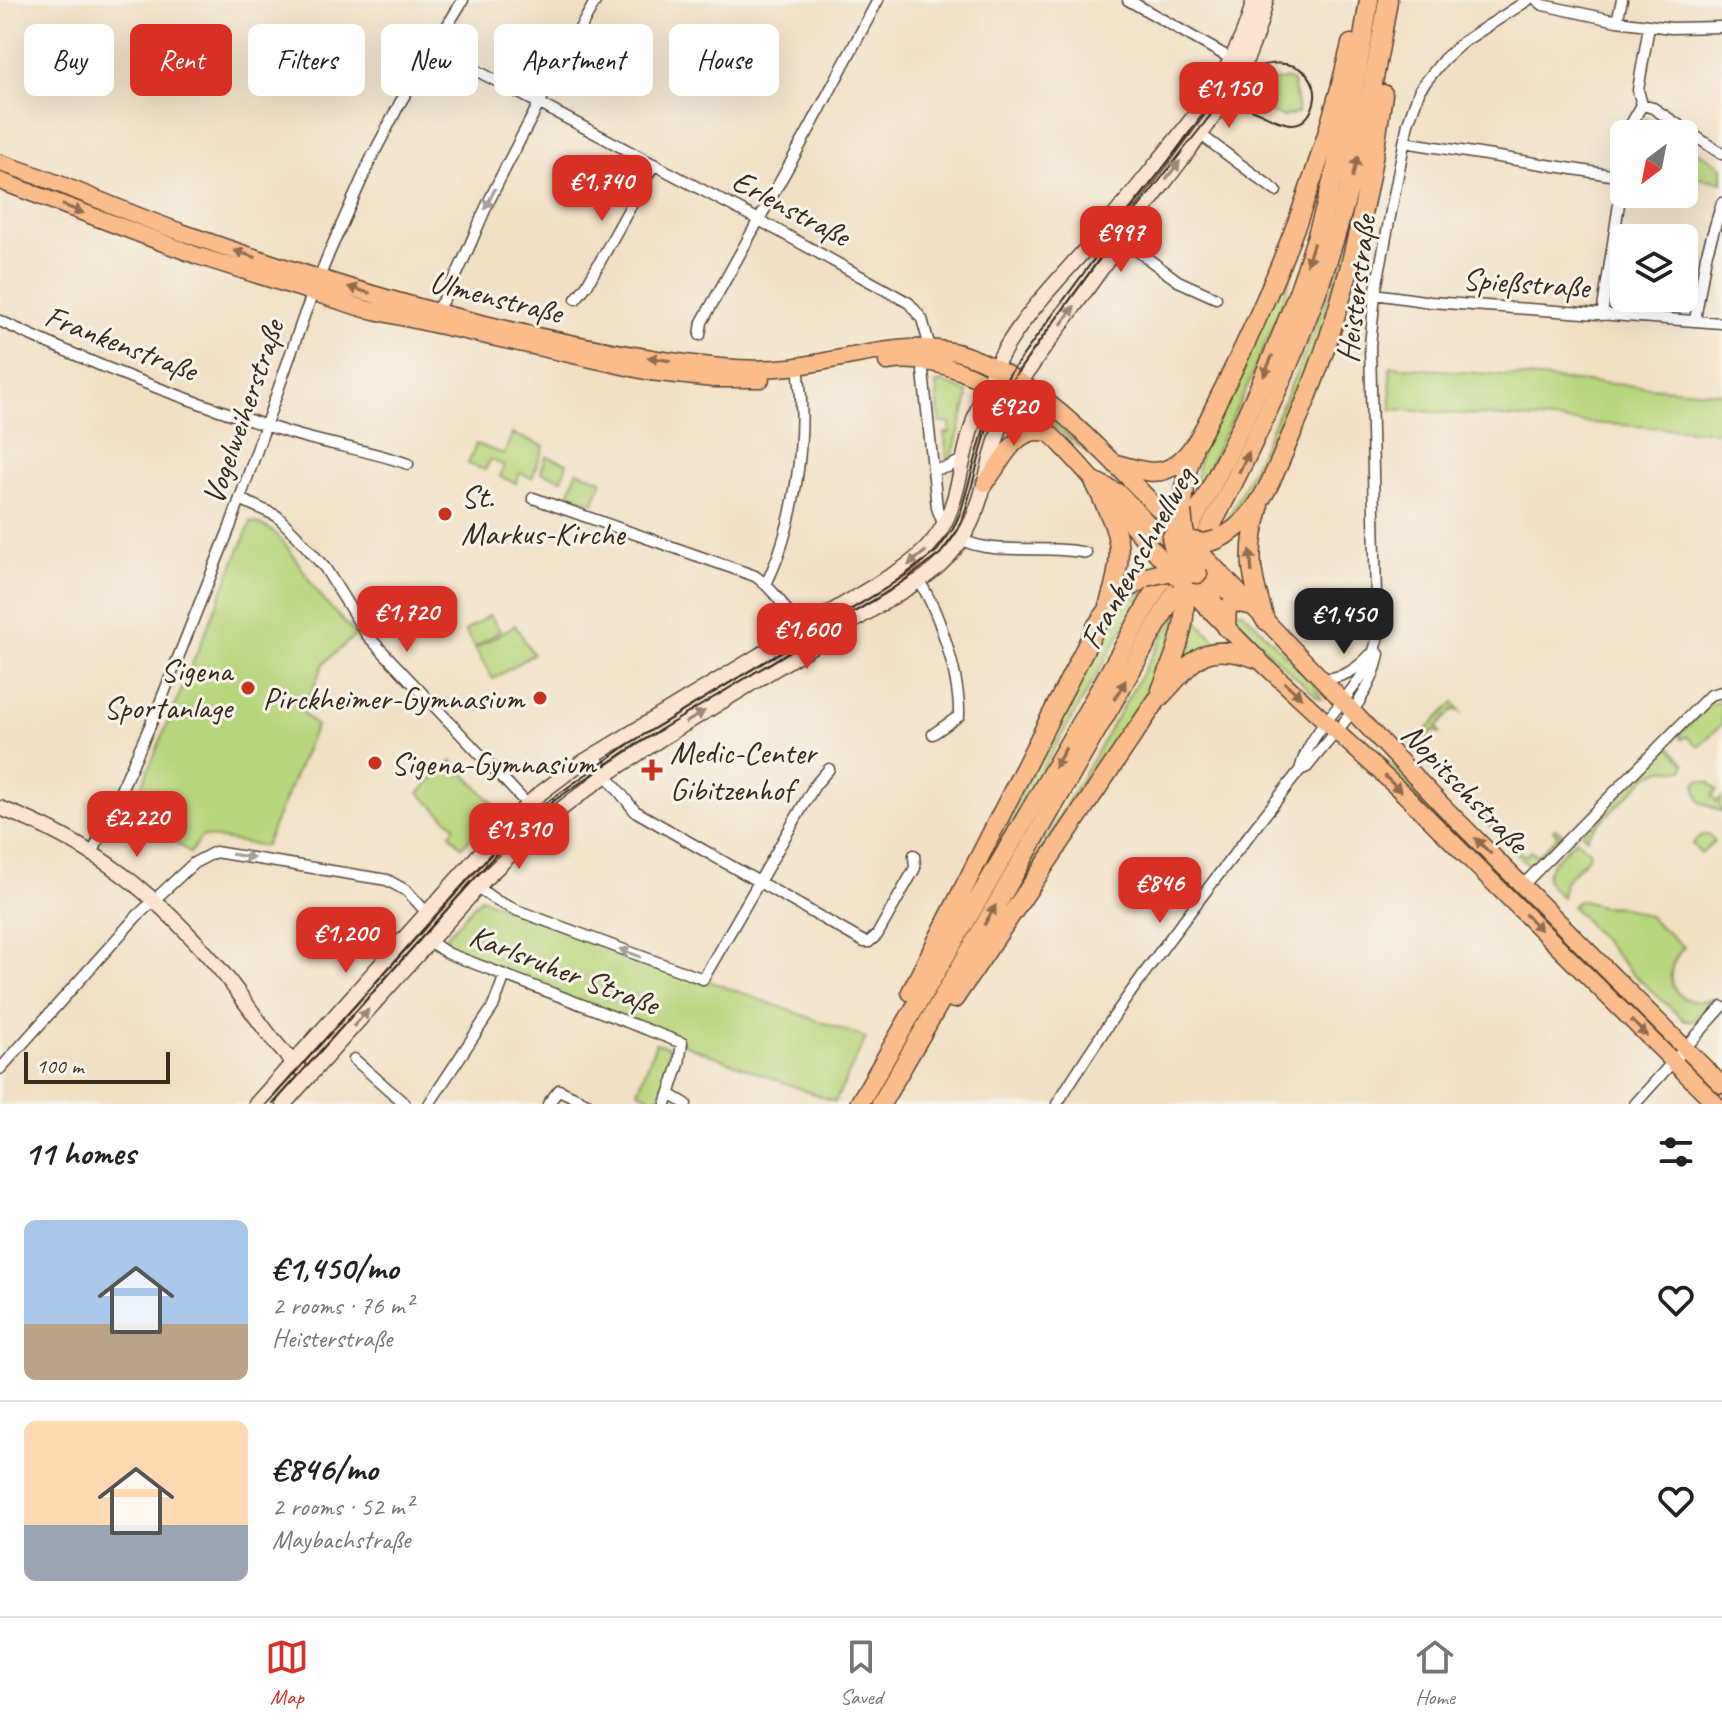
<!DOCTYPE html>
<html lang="en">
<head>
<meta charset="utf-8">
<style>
	:root { --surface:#fff; --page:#f6f6f6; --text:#222; --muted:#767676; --line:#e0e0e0; --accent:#d93025 }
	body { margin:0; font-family:Caveat,sans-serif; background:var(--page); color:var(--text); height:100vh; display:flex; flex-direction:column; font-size:30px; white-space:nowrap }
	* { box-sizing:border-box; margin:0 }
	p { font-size:26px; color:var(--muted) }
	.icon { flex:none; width:44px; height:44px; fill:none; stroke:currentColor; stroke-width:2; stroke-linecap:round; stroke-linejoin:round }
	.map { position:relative; height:1104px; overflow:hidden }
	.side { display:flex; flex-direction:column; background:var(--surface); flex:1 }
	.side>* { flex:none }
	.guide { position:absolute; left:24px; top:24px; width:800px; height:72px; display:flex; gap:16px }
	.needle { width:52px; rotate:212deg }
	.controls { position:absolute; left:1610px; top:120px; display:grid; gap:16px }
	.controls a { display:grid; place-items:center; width:88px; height:88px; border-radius:12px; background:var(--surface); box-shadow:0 8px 32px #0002; font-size:40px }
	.scale { position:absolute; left:24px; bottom:20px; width:146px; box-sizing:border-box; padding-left:8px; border:4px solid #3b2a1e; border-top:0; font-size:22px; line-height:28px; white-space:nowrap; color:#3b2a1e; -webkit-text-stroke:6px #f7f3e8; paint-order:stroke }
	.price { position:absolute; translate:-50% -68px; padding:0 18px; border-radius:16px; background:var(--accent); color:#fff; font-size:26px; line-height:52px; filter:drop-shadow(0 2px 4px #0008) }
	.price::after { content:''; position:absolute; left:50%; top:48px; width:24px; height:18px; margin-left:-12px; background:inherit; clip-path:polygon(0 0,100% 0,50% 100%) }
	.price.on { background:#222; color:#fff }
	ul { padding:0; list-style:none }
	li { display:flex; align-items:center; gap:24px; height:200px; padding:0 24px }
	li+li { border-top:2px solid var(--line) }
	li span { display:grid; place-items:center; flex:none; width:224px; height:160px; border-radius:12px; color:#555 }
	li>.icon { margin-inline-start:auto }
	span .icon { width:96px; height:96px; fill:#fffc; stroke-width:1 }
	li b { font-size:34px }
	h2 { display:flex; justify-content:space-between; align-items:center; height:96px; padding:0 24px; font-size:34px }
	.pill { padding:0 28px; border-radius:12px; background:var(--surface); box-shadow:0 8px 32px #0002; font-size:28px; line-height:72px }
	.pill.on { background:var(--accent); color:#fff }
	.tabs { display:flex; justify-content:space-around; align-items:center; height:112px; border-top:2px solid var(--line); background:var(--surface); font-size:22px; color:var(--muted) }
	.tabs a { display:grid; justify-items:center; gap:4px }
	.tabs .on { color:var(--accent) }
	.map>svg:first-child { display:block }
	.green { fill:#b7d57c; stroke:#79804d; stroke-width:2 }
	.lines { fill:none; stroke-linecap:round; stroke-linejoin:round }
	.street-casing { stroke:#564537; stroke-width:13 }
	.secondary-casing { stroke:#564537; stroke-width:17 }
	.primary-casing { stroke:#564537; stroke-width:19 }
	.highway-casing { stroke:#564537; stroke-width:21 }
	.street { stroke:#fff; stroke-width:10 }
	.secondary { stroke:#fde4d0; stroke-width:14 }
	.primary { stroke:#f9bc8a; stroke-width:16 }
	.highway { stroke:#f9bc8a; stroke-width:18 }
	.tram { stroke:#3b2a1e; stroke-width:2 }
	.primary-bridge-casing { stroke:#564537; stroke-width:19; stroke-linecap:butt }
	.highway-bridge-casing { stroke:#564537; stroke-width:21; stroke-linecap:butt }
	.primary-bridge { stroke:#f9bc8a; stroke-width:16 }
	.highway-bridge { stroke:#f9bc8a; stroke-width:18 }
	.oneway { fill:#906c4f }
	.oneway2 { fill:#9c8777 }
	.oneway3 { fill:#a79f9a }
	.poi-dot { fill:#c8321e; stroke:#f7f3e8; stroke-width:3 }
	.labels { text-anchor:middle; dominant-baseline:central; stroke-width:6; stroke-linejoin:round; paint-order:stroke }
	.street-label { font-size:32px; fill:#3b2a1e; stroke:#f7f3e8 }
	.poi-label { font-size:32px; fill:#3b2a1e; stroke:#f7f3e8; text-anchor:start }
</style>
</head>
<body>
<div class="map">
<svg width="1722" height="1104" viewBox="0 0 1722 1104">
	<rect width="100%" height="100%" fill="#f7f3e8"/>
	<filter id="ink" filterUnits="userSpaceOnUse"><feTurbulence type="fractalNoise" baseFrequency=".0125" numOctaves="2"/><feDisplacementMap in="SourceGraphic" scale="16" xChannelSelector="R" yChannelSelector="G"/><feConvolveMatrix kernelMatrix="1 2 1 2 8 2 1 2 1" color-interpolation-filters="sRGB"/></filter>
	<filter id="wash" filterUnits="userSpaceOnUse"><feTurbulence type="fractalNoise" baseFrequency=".006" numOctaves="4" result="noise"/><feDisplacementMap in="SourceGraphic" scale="32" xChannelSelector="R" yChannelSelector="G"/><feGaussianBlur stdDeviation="1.8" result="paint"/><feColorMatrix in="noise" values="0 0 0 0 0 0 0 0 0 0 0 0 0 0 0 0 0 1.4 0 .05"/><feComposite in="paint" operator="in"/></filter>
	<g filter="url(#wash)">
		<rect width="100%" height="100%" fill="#f2e0c4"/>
		<!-- green -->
		<path class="green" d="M 1286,79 L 1293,82 L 1298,113 L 1283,117 L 1269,112 L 1264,89 L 1266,80 L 1281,81 Z
			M 1646,118 L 1670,134 L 1637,134 L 1638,128 Z
			M 1684,143 L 1722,167 L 1722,182 L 1684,176 Z
			M 1329,156 L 1283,301 L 1250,381 L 1192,500 L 1201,451 Z
			M 1372,157 L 1314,369 L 1255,498 L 1225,525 C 1264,446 1301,367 1332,285 C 1347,243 1353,198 1372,157 Z
			M 1390,366 L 1722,393 L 1722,432 L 1391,409 Z
			M 940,382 L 967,392 L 968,397 L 951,461 L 948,462 L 944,433 L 950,433 L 950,423 L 940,423 L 936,384 Z
			M 1035,404 L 1128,486 L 1128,492 L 1125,493 L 1087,452 L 1031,409 Z
			M 512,434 L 544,446 L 532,478 L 520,473 L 516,483 L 500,477 L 504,465 L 490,460 L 485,470 L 468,464 L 476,444 L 504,454 Z
			M 546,456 L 567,463 L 562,479 L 541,472 Z
			M 577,471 L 602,480 L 594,503 L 569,494 Z
			M 251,522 C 283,526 300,569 318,593 C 329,608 344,621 356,635 L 324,663 L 303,713 L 316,726 L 265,846 L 202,836 L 190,853 L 132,809 Z
			M 1146,589 L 970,895 L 1113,610 Z
			M 1231,609 L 1244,612 L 1314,685 L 1322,699 L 1317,697 L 1239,624 L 1234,619 Z
			M 1177,613 L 1177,622 L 1155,683 L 1131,724 L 1004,912 Z
			M 490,615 L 500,631 L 475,647 L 465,631 Z
			M 1192,616 L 1219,644 L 1181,662 Z
			M 515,625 L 533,654 L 493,679 L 475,649 Z
			M 1454,702 L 1461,712 L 1454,709 L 1437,727 L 1440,733 L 1434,730 L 1421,743 L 1425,747 L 1418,752 L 1411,745 Z
			M 1722,702 L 1722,724 L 1699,747 L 1686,736 L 1681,740 L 1680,734 L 1711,704 Z
			M 1364,737 C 1446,822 1532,904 1615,989 L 1566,946 L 1359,742 Z
			M 1669,746 L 1685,764 L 1683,770 L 1662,770 L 1648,776 L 1589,833 L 1587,838 L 1582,833 Z
			M 1423,749 L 1426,750 L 1422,755 L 1525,856 L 1531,851 L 1538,856 L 1558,835 L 1553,830 L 1555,828 L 1562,833 L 1562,837 L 1530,867 L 1419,754 Z
			M 452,761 L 498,808 L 462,847 L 450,834 L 455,826 L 419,793 Z
			M 1698,780 L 1709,782 L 1717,790 L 1712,796 L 1717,802 L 1722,798 L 1720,804 L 1722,812 L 1700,802 L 1695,785 Z
			M 1702,835 L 1709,835 L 1715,841 L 1701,854 L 1692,844 Z
			M 1576,839 L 1590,852 L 1589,856 L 1565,881 L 1562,897 C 1558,893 1550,887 1548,882 C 1541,869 1568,848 1576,839 Z
			M 481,898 L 701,983 L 709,981 L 866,1038 L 835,1102 L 691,1047 L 451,950 L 445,943 L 446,936 Z
			M 1579,900 L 1601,906 L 1623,907 L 1648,916 L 1684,947 C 1656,977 1676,1011 1714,999 L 1692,1021 L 1684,1020 L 1631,972 L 1572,906 Z
			M 656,1043 L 668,1047 L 673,1060 L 658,1100 L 638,1091 Z"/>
	</g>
	<g filter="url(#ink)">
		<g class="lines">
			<defs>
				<path id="street" d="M 1128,0 L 1235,61
					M 1537,0 L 1543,5 L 1617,21 L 1622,0
					M 1617,21 L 1671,28 L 1722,27
					M 434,48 L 759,220 L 909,303 L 922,319 L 930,347
					M 1642,105 L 1653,108 L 1722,154
					M 1630,134 L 1631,124 L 1642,105 L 1638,90 L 1649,26
					M 1201,135 L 1276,191
					M 1404,142 L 1623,177
					M 1105,227 L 1178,281 L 1216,298
					M 1375,294 L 1431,302 L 1722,323
					M 576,299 L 587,285 L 654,164
					M 434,311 C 451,297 477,226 489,201 C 522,133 559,66 596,0
					M 1602,315 L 1624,171
					M 1695,320 L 1706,256 L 1722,203
					M 0,321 C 93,365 192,403 290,433 C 329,445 370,450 408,464
					M 700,335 L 702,322 L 811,126 L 878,0
					M 922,361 L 937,508 L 944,526
					M 933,470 L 948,467 L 964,459
					M 533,498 L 755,576 C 775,590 787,610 799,631
					M 240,499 L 277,516 L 296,535 L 325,568 L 367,635 L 527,804
					M 963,540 C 992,556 1050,544 1086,553
					M 919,581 C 940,613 960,678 959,716 L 933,734
					M 766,584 C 795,526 807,439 799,375
					M 1321,679 C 1343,678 1355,671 1370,655
					M 595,755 L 606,775 L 635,811 L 864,942 L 869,942 L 877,935 L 915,868 L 914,855
					M 1300,770 C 1312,720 1366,692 1377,640 L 1370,346 L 1375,294 L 1408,123 L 1420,89 L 1444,59 L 1463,42 L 1528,0
					M 93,852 L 158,708 L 230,527 L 305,313 L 329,253 L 370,161 L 400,103 L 463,0
					M 1522,886 L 1710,695 L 1722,692
					M 477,887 L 497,901 L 516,910 L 703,979 L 815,785 L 829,769
					M 429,941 L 447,953 L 682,1043 L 679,1064 L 666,1104
					M 354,1059 L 405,1104
					M 0,1069 L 137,916 L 194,863 L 215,852 L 387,880 L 407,891 L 427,913
					M 671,1095 L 686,1104
					M 429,1104 L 493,1007 L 505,975
					M 548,1104 L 559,1090 L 589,1104
					M 1057,1104 C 1128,987 1215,879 1300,770 L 1307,767 C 1334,732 1371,699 1379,654
					M 1635,1104 L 1722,1007"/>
				<path id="secondary" d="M 0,808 C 94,843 160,897 223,973 C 249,1005 269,1040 299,1068
					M 256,1104 L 502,829 L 538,795 L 578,765 L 902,569 C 957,532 954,491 970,433 C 979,402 991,371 1008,344 C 1033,304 1067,271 1097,236 C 1125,204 1151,170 1178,137 C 1212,94 1241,54 1254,0
					M 284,1104 L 486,878 L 549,818 L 606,775 L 662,738 L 919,581 C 994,532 977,468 1013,397 C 1030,364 1053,337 1074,307 C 1105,264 1135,221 1167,179 C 1213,118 1249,76 1266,0"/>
				<path id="primary" d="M 0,163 C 63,182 122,212 184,233 C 336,287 492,332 651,358 C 697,365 744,372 790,367 C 847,360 910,336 966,355 C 1045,382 1114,464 1171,522
					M 0,181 L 198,256 L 365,309 L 650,372 L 713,379 L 761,379
					M 887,362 C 1002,345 1090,481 1158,555
					M 985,483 C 1003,463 1014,425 1048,433
					M 1210,562 L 1444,807 L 1722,1085
					M 1183,583 L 1258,659 L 1405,795 L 1716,1104
					M 1227,628 L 1228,606 L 1235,603 L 1253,607"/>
				<path id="highway" d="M 1116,464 C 1136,469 1157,478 1175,465 C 1199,449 1211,412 1224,388 C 1280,276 1323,166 1351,44
					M 1094,481 C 1118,532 1128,546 1109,603
					M 1094,481 L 1119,494 L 1147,524 L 1171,538
					M 1259,508 C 1246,557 1251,573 1265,620
					M 1182,511 L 1187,472 L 1193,451
					M 1164,515 L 1171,538
					M 1216,540 C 1258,522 1272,479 1289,440 C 1339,330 1367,214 1383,94
					M 1198,574 L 1227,628
					M 1198,574 C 1215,580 1228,593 1245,599
					M 1161,690 C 1175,655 1190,623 1183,583
					M 911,992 L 1097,625 L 1120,594 L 1146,577
					M 954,999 L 1157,700 C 1196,661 1198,639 1258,659
					M 859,1104 C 941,962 1025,821 1106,678 C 1177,553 1248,428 1298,292 C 1332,198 1354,100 1369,0
					M 881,1104 C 955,977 1029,849 1102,721 C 1177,591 1252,461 1306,321 C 1347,217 1370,109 1388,0"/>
			</defs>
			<!-- street casing -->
			<use href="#street" class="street-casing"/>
			<!-- secondary casing -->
			<use href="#secondary" class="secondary-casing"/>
			<!-- primary casing -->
			<use href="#primary" class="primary-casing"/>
			<!-- highway casing -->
			<use href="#highway" class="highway-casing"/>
			<!-- street -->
			<use href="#street" class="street"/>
			<!-- secondary -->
			<use href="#secondary" class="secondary"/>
			<!-- primary -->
			<use href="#primary" class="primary"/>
			<!-- highway -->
			<use href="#highway" class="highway"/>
			<!-- tram -->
			<path class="tram" d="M 267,1104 L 495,850 L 540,807 L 629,744 L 885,589 L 937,551 L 953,529 L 961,511 L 987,418 L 1009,375 C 1061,302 1115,231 1169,160 C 1186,138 1218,90 1239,75 C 1256,63 1291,57 1307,74 C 1314,82 1317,93 1314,103 C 1302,146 1263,110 1242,106 C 1231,104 1223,107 1213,112 L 1117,235 L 1001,395 L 986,432 L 965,512 L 957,531 L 940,554 L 888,592 L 632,747 L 555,800 L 497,853 L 273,1104"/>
			<defs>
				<path id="primary-bridge" d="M 1174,525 L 1210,562
					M 1158,555 L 1178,578"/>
				<path id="highway-bridge" d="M 1181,572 L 1198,574 L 1184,530 L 1182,511
					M 1146,577 L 1172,571
					M 1183,583 L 1171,538 L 1205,543 L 1216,540"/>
			</defs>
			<!-- primary-bridge casing -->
			<use href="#primary-bridge" class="primary-bridge-casing"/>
			<!-- highway-bridge casing -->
			<use href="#highway-bridge" class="highway-bridge-casing"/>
			<!-- primary-bridge -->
			<use href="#primary-bridge" class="primary-bridge"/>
			<!-- highway-bridge -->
			<use href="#highway-bridge" class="highway-bridge"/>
		</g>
		<!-- one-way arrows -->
		<defs><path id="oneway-solid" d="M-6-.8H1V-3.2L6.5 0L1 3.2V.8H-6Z" transform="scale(2)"/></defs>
		<g class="oneway">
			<use href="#oneway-solid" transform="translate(1355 167) rotate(-75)"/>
			<use href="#oneway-solid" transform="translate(73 209) rotate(22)"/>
			<use href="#oneway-solid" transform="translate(245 254) rotate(-162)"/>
			<use href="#oneway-solid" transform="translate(1310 254) rotate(108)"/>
			<use href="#oneway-solid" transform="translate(359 290) rotate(-164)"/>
			<use href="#oneway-solid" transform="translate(659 359) rotate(-171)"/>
			<use href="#oneway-solid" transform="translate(1268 366) rotate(113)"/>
			<use href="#oneway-solid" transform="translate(1244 462) rotate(-64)"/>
			<use href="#oneway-solid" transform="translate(1251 561) rotate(-94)"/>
			<use href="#oneway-solid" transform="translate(1120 690) rotate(-60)"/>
			<use href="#oneway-solid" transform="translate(1293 690) rotate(42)"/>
			<use href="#oneway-solid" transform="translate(1060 758) rotate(120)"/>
			<use href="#oneway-solid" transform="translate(1393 784) rotate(44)"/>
			<use href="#oneway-solid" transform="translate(1483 846) rotate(-135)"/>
			<use href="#oneway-solid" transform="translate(990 915) rotate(-60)"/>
			<use href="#oneway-solid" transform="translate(1533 922) rotate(45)"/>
			<use href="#oneway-solid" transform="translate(1639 1028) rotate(45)"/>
		</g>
		<g class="oneway2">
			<use href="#oneway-solid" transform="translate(1173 170) rotate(-52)"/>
			<use href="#oneway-solid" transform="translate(1068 315) rotate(-54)"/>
			<use href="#oneway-solid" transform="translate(917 558) rotate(141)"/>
			<use href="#oneway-solid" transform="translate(695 717) rotate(-32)"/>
			<use href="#oneway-solid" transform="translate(361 1018) rotate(-48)"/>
		</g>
		<g class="oneway3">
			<use href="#oneway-solid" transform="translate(490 199) rotate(116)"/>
			<use href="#oneway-solid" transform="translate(243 856) rotate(9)"/>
			<use href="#oneway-solid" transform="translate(630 953) rotate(-159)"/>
		</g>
	</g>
	<!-- markers -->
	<g class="poi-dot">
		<circle cx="445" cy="514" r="8"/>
		<circle cx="248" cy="688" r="8"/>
		<circle cx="540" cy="698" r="8"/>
		<circle cx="375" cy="763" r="8"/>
		<path d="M648 758h8v8h8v8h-8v8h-8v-8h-8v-8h8z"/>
	</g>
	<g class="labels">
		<!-- street labels -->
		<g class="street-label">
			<text transform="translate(791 208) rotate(28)">Erlenstraße</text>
			<text transform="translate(1526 283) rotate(4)">Spießstraße</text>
			<text transform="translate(1356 289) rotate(-83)">Heisterstraße</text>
			<text transform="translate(496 297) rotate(14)">Ulmenstraße</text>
			<text transform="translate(121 343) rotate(21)">Frankenstraße</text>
			<text transform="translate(243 412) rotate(-71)">Vogelweiherstraße</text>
			<text transform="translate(1137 558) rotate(-61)">Frankenschnellweg</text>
			<text transform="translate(1465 788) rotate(46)">Nopitschstraße</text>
			<text transform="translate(564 970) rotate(21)">Karlsruher Straße</text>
		</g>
		<!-- poi labels -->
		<g class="poi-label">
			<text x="461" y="496">St.<tspan x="461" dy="37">Markus-Kirche</tspan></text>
			<text x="232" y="670" text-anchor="end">Sigena<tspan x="232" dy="37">Sportanlage</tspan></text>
			<text x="524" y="698" text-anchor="end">Pirckheimer-Gymnasium</text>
			<text x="670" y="752">Medic-Center<tspan x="670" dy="37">Gibitzenhof</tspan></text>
			<text x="391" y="763">Sigena-Gymnasium</text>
		</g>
	</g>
</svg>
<div class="controls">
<a><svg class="needle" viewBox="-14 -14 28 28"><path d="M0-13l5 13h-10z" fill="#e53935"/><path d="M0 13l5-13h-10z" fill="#767676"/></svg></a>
<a><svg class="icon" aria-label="layers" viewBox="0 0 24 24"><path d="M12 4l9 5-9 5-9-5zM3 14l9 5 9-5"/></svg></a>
</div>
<div class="scale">100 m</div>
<b class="price" style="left:1229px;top:130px">€1,150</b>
<b class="price" style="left:602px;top:223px">€1,740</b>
<b class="price" style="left:1121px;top:274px">€997</b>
<b class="price" style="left:1014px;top:448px">€920</b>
<b class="price" style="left:407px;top:654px">€1,720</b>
<b class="price on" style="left:1344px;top:656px">€1,450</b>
<b class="price" style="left:807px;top:671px">€1,600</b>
<b class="price" style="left:137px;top:859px">€2,220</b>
<b class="price" style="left:519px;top:871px">€1,310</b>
<b class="price" style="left:1160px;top:925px">€846</b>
<b class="price" style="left:346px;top:975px">€1,200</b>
<div class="guide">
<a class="pill">Buy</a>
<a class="pill on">Rent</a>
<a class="pill">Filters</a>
<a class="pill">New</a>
<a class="pill">Apartment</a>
<a class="pill">House</a>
</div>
</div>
<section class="side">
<h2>11 homes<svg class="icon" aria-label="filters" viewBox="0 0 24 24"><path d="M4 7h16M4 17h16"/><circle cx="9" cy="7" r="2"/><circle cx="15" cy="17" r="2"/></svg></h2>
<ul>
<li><span style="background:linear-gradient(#a9c7e8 65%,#b9a48a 0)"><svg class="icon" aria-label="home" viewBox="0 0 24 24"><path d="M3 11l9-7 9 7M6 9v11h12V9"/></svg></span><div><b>€1,450/mo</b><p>2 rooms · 76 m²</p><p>Heisterstraße</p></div><svg class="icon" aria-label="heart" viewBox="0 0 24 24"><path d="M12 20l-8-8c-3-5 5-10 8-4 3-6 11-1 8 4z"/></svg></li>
<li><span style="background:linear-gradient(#ffd9b3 65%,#9aa5b1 0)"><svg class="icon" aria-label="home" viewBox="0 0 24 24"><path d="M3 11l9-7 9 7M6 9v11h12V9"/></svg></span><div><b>€846/mo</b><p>2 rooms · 52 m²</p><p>Maybachstraße</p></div><svg class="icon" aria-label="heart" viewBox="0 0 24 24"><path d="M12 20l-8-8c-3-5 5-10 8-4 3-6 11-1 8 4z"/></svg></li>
</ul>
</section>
<nav class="tabs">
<a class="on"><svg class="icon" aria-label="map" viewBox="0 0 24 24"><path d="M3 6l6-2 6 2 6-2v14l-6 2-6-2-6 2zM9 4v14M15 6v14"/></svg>Map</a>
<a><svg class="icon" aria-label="saved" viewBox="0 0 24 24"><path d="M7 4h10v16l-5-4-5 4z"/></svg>Saved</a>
<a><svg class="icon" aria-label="home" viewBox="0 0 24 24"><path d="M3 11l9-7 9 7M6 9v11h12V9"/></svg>Home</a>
</nav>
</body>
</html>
